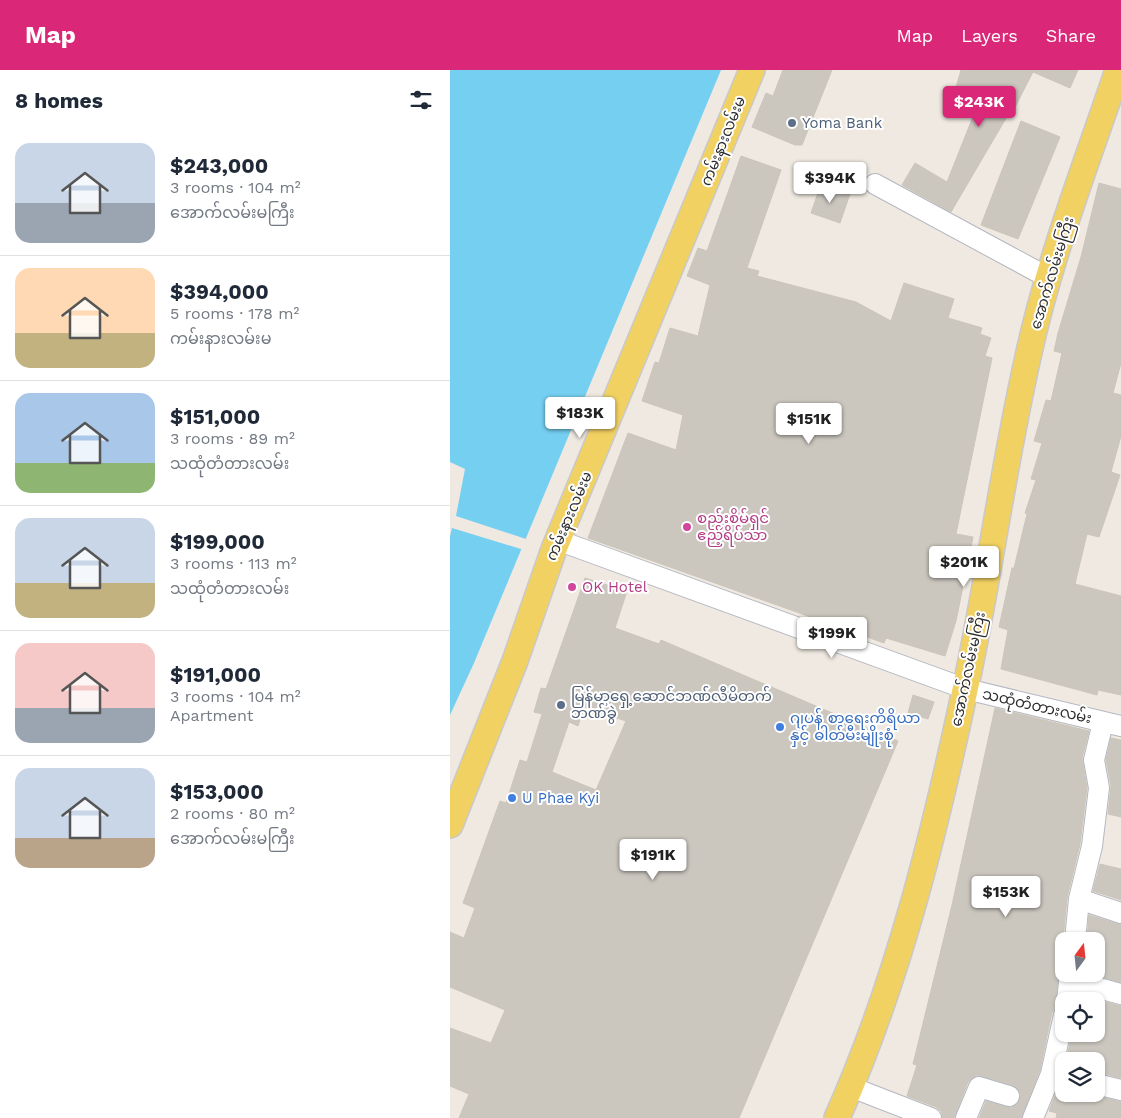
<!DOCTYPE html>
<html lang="en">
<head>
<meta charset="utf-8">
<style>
	:root { --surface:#fff; --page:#f2f2f3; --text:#1f2937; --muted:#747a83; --line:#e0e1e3; --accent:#db2777 }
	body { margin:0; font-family:"Work Sans","Noto Sans Myanmar",sans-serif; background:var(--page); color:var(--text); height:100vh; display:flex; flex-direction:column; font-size:19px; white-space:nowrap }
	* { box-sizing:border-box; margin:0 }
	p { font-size:16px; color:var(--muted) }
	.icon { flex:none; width:28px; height:28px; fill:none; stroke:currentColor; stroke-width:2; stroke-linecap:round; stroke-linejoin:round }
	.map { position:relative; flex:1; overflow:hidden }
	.details { display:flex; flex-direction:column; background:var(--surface); width:450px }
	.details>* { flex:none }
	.needle { width:32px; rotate:15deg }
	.fabs { position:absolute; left:605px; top:862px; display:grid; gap:10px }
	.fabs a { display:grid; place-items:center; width:50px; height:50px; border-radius:10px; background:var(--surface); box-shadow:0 1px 4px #0004; font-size:25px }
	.price { position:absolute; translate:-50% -42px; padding:0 11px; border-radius:5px; background:#fff; color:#222; font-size:16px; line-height:32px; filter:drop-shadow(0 1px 2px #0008) }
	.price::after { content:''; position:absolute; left:50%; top:30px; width:15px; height:11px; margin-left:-8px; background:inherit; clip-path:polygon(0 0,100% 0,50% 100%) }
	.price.current { background:var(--accent); color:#fff }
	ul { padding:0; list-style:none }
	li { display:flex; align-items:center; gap:15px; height:125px; padding:0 15px }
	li+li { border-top:1px solid var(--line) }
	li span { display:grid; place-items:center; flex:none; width:140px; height:100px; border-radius:15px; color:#555 }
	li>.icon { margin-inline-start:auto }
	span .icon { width:60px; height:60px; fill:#fffc; stroke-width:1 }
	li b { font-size:21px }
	h2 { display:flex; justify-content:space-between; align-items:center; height:60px; padding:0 15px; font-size:21px }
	header { display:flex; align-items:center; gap:30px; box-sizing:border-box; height:70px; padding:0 25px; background:var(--accent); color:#fff }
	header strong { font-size:24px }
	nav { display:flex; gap:28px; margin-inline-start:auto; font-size:18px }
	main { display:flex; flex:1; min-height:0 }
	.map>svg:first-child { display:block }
	.water { fill:#75cff0 }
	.pier { fill:#efe9e1 }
	.building { fill:#cbc7bf; stroke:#cbc5ba; fill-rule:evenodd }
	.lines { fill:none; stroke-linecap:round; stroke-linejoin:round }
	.minor-casing { stroke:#b4b7c1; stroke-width:22 }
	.major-casing { stroke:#c9c9c9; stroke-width:28 }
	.minor { stroke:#fff; stroke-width:20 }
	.major { stroke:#f2d163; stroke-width:25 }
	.service-dot { fill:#5c6f8a; stroke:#fff; stroke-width:2 }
	.hotel-dot { fill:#d1479c; stroke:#fff; stroke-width:2 }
	.shop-dot { fill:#3f7fe0; stroke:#fff; stroke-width:2 }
	.labels { text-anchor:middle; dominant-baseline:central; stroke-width:4; stroke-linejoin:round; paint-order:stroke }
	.service-label { font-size:15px; fill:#4e5e75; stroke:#fff; text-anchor:start }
	.street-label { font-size:15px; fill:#2e2e2e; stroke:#fff }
	.hotel-label { font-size:15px; fill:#b23c85; stroke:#fff; text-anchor:start }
	.shop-label { font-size:15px; fill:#366cbe; stroke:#fff; text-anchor:start }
</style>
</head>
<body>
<header>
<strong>Map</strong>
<nav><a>Map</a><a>Layers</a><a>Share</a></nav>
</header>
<main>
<section class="details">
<h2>8 homes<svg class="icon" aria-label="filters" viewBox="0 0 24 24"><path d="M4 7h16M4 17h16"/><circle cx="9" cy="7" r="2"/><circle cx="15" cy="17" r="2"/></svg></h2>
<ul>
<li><span style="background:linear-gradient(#c9d6e8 60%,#9aa5b1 0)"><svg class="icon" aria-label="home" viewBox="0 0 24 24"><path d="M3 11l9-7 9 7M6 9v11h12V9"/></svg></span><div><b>$243,000</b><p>3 rooms · 104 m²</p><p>အောက်လမ်းမကြီး</p></div></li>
<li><span style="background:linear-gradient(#ffd9b3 65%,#c2b280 0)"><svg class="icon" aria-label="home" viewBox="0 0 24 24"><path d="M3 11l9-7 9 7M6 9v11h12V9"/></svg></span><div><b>$394,000</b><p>5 rooms · 178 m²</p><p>ကမ်းနားလမ်းမ</p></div></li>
<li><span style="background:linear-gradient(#a9c7e8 70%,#8fb573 0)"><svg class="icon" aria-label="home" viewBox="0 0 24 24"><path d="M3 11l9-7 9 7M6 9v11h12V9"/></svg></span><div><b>$151,000</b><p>3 rooms · 89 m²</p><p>သထုံတံတားလမ်း</p></div></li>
<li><span style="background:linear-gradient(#c9d6e8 65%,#c2b280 0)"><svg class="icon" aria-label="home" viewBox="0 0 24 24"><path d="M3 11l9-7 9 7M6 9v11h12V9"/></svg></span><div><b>$199,000</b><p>3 rooms · 113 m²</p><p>သထုံတံတားလမ်း</p></div></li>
<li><span style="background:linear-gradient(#f6c9c9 65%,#9aa5b1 0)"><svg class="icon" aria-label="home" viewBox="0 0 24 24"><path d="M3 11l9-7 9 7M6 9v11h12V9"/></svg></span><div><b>$191,000</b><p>3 rooms · 104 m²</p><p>Apartment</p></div></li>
<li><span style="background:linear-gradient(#c9d6e8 70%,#b9a48a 0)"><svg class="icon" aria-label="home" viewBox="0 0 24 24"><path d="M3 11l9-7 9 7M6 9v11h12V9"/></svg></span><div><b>$153,000</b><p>2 rooms · 80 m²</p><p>အောက်လမ်းမကြီး</p></div></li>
</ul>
</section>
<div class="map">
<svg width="671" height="1048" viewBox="0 0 671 1048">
	<rect width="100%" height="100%" fill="#efe9e1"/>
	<!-- water -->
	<path class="water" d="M 0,0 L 271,0 L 24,593 L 0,645 Z"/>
	<!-- pier -->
	<path class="pier" d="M 0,392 L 15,399 L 6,446 L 76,469 L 78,470 L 74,480 L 2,458 L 0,466 Z"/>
	<!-- building -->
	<path class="building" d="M 333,0 L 382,0 L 352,75 L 345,75 L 302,57 L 316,23 L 323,26 Z
		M 511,0 L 628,0 L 620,18 L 583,2 L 564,39 L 562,38 L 501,142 L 452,115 L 465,93 L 497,112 L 530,29 L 505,21 Z
		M 571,51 L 610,67 L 568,169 L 531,155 Z
		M 291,86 L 331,100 L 297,198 L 309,201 L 307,206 L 406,232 L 441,251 L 454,213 L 504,229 L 498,248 L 532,258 L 530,264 L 541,268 L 535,286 L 542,288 L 506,464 L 523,467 L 506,551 L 495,586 L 436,568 L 434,573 L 138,468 L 178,363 L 226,380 L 233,345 L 192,331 L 205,292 L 209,293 L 220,258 L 248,266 L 260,215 L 237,206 L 248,178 L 257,181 Z
		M 649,113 L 671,119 L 671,293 L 663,323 L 671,325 L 671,366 L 661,402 L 670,405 L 649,467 L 637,464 L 625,514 L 671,526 L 671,625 L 648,620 L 647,625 L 551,599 L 558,560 L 549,557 L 562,498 L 564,498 L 577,444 L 575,443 L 586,410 L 581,409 L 592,373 L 584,371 L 596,330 L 601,331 L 612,283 L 604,281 L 608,263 L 631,187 Z
		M 371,114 L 400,124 L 390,153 L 361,143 Z
		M 135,508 L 177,521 L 165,558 L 209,574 L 211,570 L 448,671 L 289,1048 L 9,1048 L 19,1024 L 0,1016 L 0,958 L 41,973 L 55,940 L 0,917 L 0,862 L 14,868 L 25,838 L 13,833 L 50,731 L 56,733 L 70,690 L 77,692 L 92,644 L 84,642 L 91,618 L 96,619 ZM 134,637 L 176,651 L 146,720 L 102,702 L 119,652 L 128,656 Z
		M 463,625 L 484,632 L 478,649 L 458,643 Z
		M 545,638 L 639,661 L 632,688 L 637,718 L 630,774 L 617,828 L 613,870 L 614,894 L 608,903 L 606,936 L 602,942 L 590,1000 L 571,1048 L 529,1048 L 536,1031 L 561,1038 L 567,1034 L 571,1024 L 562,1015 L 527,1005 L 518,1012 L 504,1048 L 493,1048 L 491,1041 L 486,1037 L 457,1026 L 467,995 L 463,994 L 502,835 Z
		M 661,668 L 671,670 L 671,747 L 658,744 L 661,716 L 656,690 Z
		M 650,794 L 671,799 L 671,830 L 643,821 Z
		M 639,845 L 671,855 L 671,912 L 641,904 L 646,904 L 646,871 L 637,871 Z
		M 630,925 L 671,936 L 671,1008 L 646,1002 L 646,991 L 616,991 L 622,964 L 646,964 L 646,931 L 629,931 Z
		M 614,1001 L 614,1024 L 640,1024 L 671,1032 L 671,1048 L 606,1048 L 607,1043 L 599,1041 Z"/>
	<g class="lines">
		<defs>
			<path id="minor" d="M 425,114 L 599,208
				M 110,471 L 516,619 L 671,656
				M 629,829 L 671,843
				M 625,871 L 629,829 L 642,776 L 649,718 L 644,690 L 653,652
				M 619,910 L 671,924
				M 617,931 L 620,904
				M 646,1014 L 671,1020
				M 401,1017 L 481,1048
				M 516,1048 L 529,1017 L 559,1026
				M 583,1048 L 601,1004 L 614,945"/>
			<path id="major" d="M 0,755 L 65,591 L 104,479 L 302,0
				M 387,1048 C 448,912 484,765 515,620 C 539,509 553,397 578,287 C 599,189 636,95 668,0"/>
		</defs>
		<!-- minor casing -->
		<use href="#minor" class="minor-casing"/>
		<!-- major casing -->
		<use href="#major" class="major-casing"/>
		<!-- minor -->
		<use href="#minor" class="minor"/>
		<!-- major -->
		<use href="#major" class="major"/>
	</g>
	<!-- markers -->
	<g class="service-dot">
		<circle cx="342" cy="53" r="5"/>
		<circle cx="111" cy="635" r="5"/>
	</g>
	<g class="hotel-dot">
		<circle cx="237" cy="457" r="5"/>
		<circle cx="122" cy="517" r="5"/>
	</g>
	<g class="shop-dot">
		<circle cx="330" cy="657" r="5"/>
		<circle cx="62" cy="728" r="5"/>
	</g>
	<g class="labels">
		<!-- service labels -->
		<g class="service-label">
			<text x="352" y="53">Yoma Bank</text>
			<text x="121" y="626">မြန်မာ့ရှေ့ဆောင်ဘဏ်လီမိတက်<tspan x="121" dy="17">ဘဏ်ခွဲ</tspan></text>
		</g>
		<!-- street labels -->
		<g class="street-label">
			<text transform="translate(273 71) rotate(-68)">ကမ်းနားလမ်းမ</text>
			<text transform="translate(602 203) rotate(-73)">အောက်လမ်းမကြီး</text>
			<text transform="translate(119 446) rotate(-67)">ကမ်းနားလမ်းမ</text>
			<text transform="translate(518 599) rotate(-78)">အောက်လမ်းမကြီး</text>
			<text transform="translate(587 636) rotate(13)">သထုံတံတားလမ်း</text>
		</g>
		<!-- hotel labels -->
		<g class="hotel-label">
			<text x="247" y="448">စည်းစိမ်ရှင်<tspan x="247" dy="17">ဧည့်ရိပ်သာ</tspan></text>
			<text x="132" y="517">OK Hotel</text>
		</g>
		<!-- shop labels -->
		<g class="shop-label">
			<text x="340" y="648">ဂျပန် စာရေးကိရိယာ<tspan x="340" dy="17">နှင့် ဓါတ်မီးမျိုးစုံ</tspan></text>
			<text x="72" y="728">U Phae Kyi</text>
		</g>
	</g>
</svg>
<div class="fabs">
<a><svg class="needle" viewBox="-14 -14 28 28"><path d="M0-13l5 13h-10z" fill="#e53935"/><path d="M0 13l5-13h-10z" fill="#747a83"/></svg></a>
<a><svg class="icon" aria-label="locate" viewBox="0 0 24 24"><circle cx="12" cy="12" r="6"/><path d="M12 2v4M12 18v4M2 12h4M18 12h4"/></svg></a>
<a><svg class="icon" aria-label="layers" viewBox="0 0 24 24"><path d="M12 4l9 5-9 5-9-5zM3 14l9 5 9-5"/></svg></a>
</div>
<b class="price current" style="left:529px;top:58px">$243K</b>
<b class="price" style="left:380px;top:134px">$394K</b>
<b class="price" style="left:130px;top:369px">$183K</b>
<b class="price" style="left:359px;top:375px">$151K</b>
<b class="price" style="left:514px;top:518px">$201K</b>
<b class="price" style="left:382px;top:589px">$199K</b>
<b class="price" style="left:203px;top:811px">$191K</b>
<b class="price" style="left:556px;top:848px">$153K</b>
</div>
</main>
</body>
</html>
